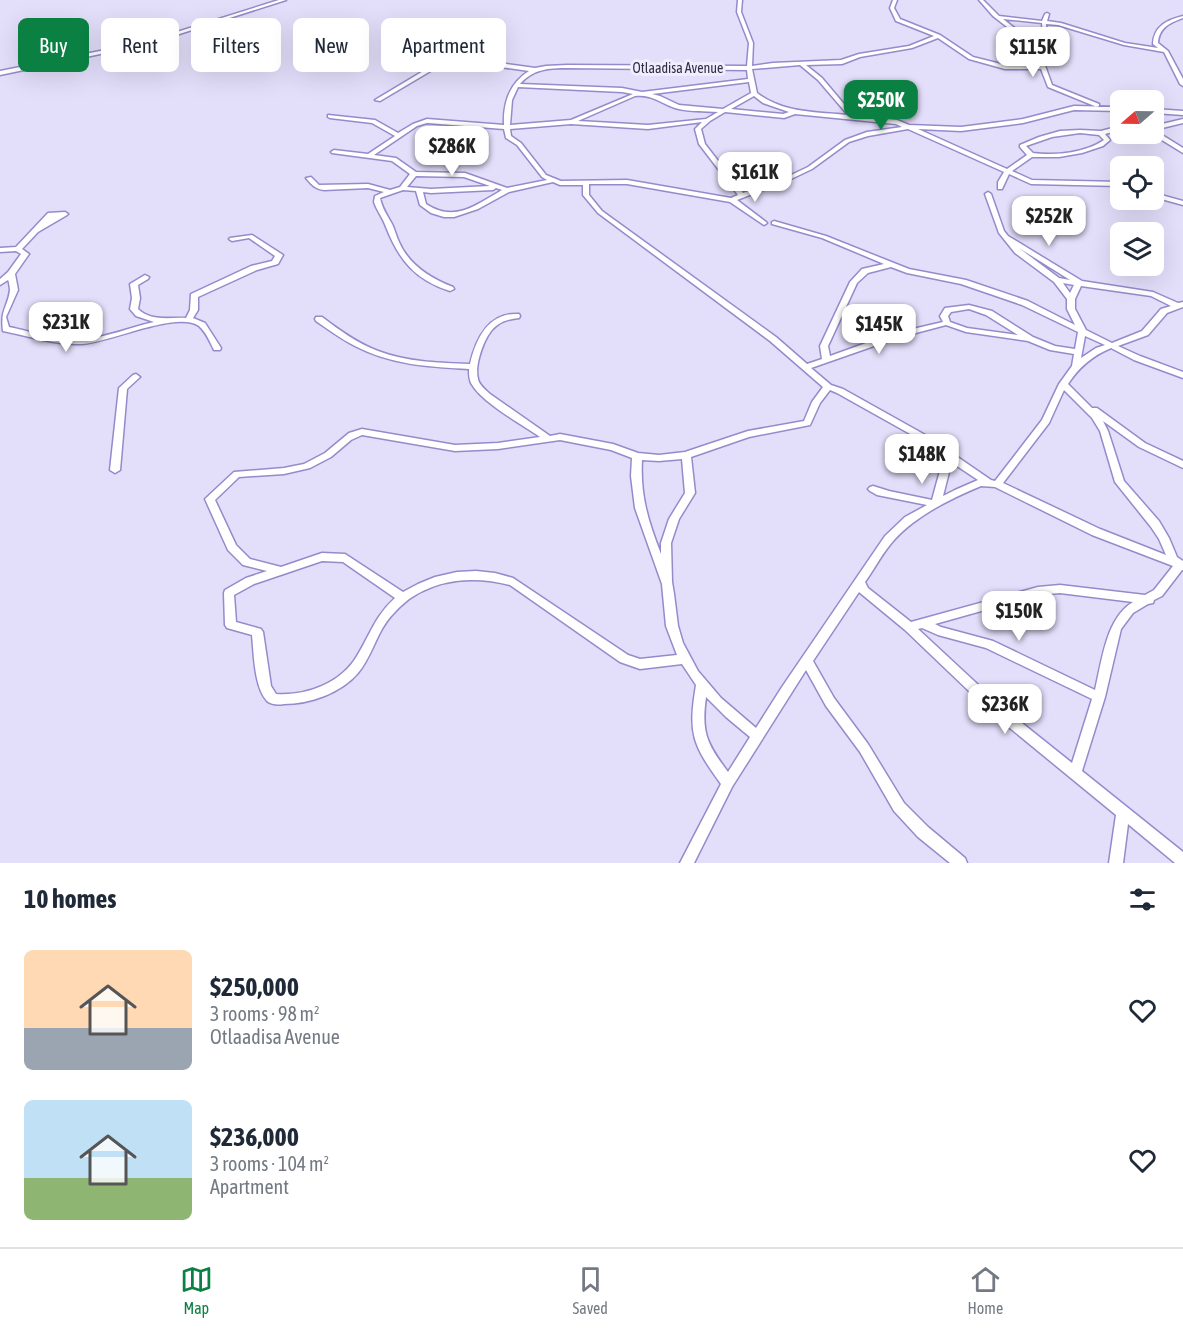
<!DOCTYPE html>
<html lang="en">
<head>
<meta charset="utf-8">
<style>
	:root { --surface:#fff; --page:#f2f2f3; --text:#1f2937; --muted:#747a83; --line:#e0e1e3; --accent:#0b8043 }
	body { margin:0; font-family:"Asap Condensed",sans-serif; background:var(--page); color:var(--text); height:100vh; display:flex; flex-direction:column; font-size:22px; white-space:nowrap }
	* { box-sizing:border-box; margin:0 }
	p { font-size:20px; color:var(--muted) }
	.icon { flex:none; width:33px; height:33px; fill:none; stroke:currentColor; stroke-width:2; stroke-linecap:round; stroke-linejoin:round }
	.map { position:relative; height:863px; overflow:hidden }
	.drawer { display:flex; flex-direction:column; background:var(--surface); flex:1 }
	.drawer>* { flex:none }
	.hud { position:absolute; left:18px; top:18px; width:600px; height:54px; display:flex; gap:12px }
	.needle { width:39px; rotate:250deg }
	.buttons { position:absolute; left:1110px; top:90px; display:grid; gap:12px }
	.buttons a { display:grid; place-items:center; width:54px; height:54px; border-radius:9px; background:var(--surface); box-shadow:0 6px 24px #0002; font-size:30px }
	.price { position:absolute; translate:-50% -51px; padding:0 14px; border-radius:12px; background:#fff; color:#222; font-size:20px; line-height:39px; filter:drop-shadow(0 2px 3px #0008) }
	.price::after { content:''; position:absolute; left:50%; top:36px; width:18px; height:14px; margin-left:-9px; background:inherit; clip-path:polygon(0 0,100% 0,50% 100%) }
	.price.active { background:var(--accent); color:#fff }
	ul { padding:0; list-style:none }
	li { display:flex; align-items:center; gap:18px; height:150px; padding:0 24px }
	li span { display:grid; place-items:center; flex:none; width:168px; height:120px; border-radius:9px; color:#555 }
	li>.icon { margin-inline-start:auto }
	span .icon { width:72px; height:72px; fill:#fffc; stroke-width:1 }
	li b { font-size:26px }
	h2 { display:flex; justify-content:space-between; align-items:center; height:72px; padding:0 24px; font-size:26px }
	.chip { padding:0 21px; border-radius:9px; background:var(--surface); box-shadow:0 6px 24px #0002; font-size:21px; line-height:54px }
	.chip.active { background:var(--accent); color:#fff }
	.tabs { display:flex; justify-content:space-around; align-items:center; height:84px; border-top:2px solid var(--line); background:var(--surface); font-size:16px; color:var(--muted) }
	.tabs a { display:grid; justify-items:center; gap:3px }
	.tabs .active { color:var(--accent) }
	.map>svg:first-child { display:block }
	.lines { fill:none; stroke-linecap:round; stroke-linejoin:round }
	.minor-casing { stroke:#978acb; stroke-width:3 }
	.minor { fill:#fff; fill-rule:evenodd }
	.labels { text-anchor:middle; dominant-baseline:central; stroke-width:6; stroke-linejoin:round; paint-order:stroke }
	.far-street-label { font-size:14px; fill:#332e48; stroke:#f0eefc }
</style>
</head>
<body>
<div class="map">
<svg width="1183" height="863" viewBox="0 0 1183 863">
	<rect width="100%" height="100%" fill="#e3defa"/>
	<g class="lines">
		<defs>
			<path id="minor" d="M 279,0 L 286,0 L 148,44 L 0,75 L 0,71 L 145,42 Z
				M 738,0 L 742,0 L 741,12 L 753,43 L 752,66 L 773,63 L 841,60 L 859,54 L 909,46 L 934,36 L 896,21 L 890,8 L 893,0 L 897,0 L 894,8 L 900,19 L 940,35 L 973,57 L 1005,65 L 1040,66 L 1033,47 L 993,16 L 979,0 L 983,0 L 999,16 L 1042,21 L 1045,14 L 1047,13 L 1049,14 L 1047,21 L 1061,23 L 1125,43 L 1158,48 L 1153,44 C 1154,26 1167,20 1183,16 L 1183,18 C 1169,23 1159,28 1158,43 L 1168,51 L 1183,79 L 1183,86 L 1180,84 L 1164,52 L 1124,45 L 1058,25 L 1046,24 L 1047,38 L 1038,46 L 1052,85 L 1099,104 L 1099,106 L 1097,107 L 1048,87 L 1041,69 L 1005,69 L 969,59 L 938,38 L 912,48 L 860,57 L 842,64 L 806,65 L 822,78 L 854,116 L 897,120 L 909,125 L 961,127 L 1023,119 L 1074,106 L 1120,107 L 1120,111 L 1074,110 L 1023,123 L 961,131 L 918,129 L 1007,169 L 1027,155 L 1020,147 L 1020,145 L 1039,137 L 1060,131 L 1080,130 L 1101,131 L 1120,126 L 1120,130 L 1105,134 L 1110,140 L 1103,146 L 1082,153 L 1059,157 L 1032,157 L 1012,171 L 1032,180 L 1120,182 L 1120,186 L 1031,184 L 1009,174 L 1002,189 L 998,189 L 998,182 L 1004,172 L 908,129 L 868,136 L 849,142 L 812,169 L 791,179 L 737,200 L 766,222 L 767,223 L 764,225 L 730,202 L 627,184 L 589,184 L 589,195 L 602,211 L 776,337 L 807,364 L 822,359 L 820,346 L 850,282 L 862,269 L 884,264 L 822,238 L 772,224 L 772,222 L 774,221 L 826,236 L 909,269 L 966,280 L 1028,301 L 1075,325 L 1067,309 L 1067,299 L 1054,282 L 1015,253 L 999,233 L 985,194 L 988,192 L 991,194 L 1004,231 L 1008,236 L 1082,281 L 1153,292 L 1178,303 L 1183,302 L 1183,307 L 1167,313 L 1148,335 L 1118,346 L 1140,356 L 1183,372 L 1183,378 L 1134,360 L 1111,348 C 1092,356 1079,367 1068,384 L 1092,408 L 1097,408 L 1145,443 L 1183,461 L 1183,468 L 1139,447 L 1103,421 L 1108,431 L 1124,481 L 1159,521 L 1169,538 L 1177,557 L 1183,561 L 1183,570 L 1182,570 L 1162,596 L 1154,600 L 1153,603 L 1148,604 L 1133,613 L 1121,629 L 1105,697 L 1082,771 L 1183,852 L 1183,863 L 1175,863 L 1128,824 L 1123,863 L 1109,863 L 1116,815 L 994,715 L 905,630 L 859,592 L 813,661 L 834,698 L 868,744 L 904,803 L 928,827 L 965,858 L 967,863 L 950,863 L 918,837 L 894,811 L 860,752 L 826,706 L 806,670 L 732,787 L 694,863 L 680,863 L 721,784 C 692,744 688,734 696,685 L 682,664 L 640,669 L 620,662 L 510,585 C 476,576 439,578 409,599 C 399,607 388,618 382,629 C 374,643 369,660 358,673 C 341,693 310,704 284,704 C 278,705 272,705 267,701 C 254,687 254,654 252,635 L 227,628 L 225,625 L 224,593 L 225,590 L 246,578 L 267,571 L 243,565 L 228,550 L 205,499 L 234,472 L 284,468 L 304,464 L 325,453 L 349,433 L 362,429 L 455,445 L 498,443 L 540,437 C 521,424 481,402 471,383 C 469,379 469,374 469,369 C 430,367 391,365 355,346 C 341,339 329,330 316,321 L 315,319 L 316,317 L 322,317 C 339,330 357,343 378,351 C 407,362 439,363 470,364 C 476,339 488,312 519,314 L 520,316 L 519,318 C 511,319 503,320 496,326 C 485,334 474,365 478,379 C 479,385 485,389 490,394 L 550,436 L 560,434 L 613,444 L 638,453 L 659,455 L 685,452 L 748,431 L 804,421 L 812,402 L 823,387 L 770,341 L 598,213 L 583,195 L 583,185 L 560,185 L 553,182 L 509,192 L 478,209 L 454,217 L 444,217 L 431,213 L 420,205 L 416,191 L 403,190 L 380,198 C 382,208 387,215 392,224 C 395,230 396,236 399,242 C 409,265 430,278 453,287 L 454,289 L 450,291 C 415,280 399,260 386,227 C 383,218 377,211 374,202 L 375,196 L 384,192 L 368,188 L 324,190 C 315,189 312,185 306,178 L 311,177 L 319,185 L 368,184 L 390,190 L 400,187 L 410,174 L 392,161 L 332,153 L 331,152 L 334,150 L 368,154 L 395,136 L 372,123 L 330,118 L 328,117 L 328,115 L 375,120 L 398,133 L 413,124 L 427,119 L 504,125 C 503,102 510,83 529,71 L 457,61 L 439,66 L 380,101 L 375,100 L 435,64 L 457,57 L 535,68 L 546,66 L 567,65 L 747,66 L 749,43 L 737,12 ZM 1003,19 L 1042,23 L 1043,38 L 1035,44 ZM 800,65 L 818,80 L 848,115 C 816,112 783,113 757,93 L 752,69 ZM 567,68 L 747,70 L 748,79 L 642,92 L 622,88 L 520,84 C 533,69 549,68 567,68 ZM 749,82 L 751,93 L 723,109 L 679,105 L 660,96 L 652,94 ZM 518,87 L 622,92 L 633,94 L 571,120 L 510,125 L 512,100 ZM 635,96 C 651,94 661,103 675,108 C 687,112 706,111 718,112 L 706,119 L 648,125 L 578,121 ZM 754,96 L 763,103 L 789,112 L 783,114 L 731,109 ZM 725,112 L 784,118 L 795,114 L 896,124 L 902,127 L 867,132 L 845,140 L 808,167 L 787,177 L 743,193 L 705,144 L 701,129 L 710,121 ZM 702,122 L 695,129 L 699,144 L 738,195 L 731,198 L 627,180 L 561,181 L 546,175 L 521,143 L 511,136 L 510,129 L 571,124 L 648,129 ZM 427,123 L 504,129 L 506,138 L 517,145 L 542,177 L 547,180 L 507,188 L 465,173 L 416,172 L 396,158 L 374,155 L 417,126 ZM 1080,133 L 1099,135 L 1104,140 C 1085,153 1055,156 1033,153 L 1026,146 L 1052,137 ZM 416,176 L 464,177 L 490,186 L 431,189 L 407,187 ZM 496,188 L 502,190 C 476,205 455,223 426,204 L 423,192 L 431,193 L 493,190 ZM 1019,248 L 1070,280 L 1059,278 ZM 891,267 L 907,273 L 961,284 L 1022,305 L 1078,332 L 1075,349 L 1055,346 L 1033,337 L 992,311 L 969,305 L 945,308 L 940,316 L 943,322 L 891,334 L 830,356 L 828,346 L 857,283 L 868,273 ZM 1063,283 L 1074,285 L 1070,293 ZM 1081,286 L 1151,296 L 1171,306 L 1161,309 L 1142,331 L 1112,343 L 1086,330 L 1075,309 L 1075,299 ZM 969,309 L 986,315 L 1018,335 L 967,328 L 950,322 L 948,316 L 951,312 ZM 946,325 L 966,332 L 1028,341 L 1050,350 L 1074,354 L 1072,366 L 1059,384 L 1042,420 L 995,481 L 991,480 L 927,436 L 843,389 L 831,385 L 811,368 L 897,338 ZM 1085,336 L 1105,345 L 1096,348 L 1081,358 ZM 830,390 L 837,393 L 921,440 L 948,459 L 941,467 L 932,500 L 889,491 L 873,486 L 870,487 L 868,489 L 870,491 L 877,495 L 927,505 L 905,517 L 885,536 L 782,687 L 756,728 L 721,698 L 698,671 L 683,643 L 678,626 L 674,594 L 672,582 L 671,543 L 679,519 L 695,493 L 691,457 L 749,437 L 810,425 L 820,403 ZM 1064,390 L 1092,418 L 1100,431 L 1115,482 L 1151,527 L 1159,539 L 1166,555 L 1100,529 L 1003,483 L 1049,423 ZM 362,435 L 455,451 L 498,449 L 560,440 L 611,450 L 632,458 L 631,476 L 635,508 L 662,584 L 666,626 L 677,655 L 640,659 L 628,655 L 513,578 L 495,573 L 476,571 L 457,572 L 435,577 L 418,584 L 403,592 L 345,554 L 322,553 L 281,567 L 250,559 L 236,545 L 215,500 L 239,477 L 284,474 L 310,468 L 331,457 L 351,440 ZM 682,459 L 685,493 L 669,519 L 661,543 L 661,554 C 648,521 640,495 642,460 L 659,461 ZM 954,464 L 978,480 L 955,490 L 943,496 L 950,468 ZM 981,486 L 995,487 L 1092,535 L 1173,566 L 1154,590 L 1145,595 L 1060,585 L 1038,587 L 911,622 L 868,588 L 865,582 C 875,568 883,552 894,540 C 917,515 950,499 981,486 ZM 322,561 L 343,562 L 395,598 C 375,616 370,635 357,656 C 341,683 307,696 276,694 L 271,686 L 263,632 L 261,629 L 236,622 L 234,595 L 254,584 ZM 1060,593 L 1133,602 C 1106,618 1102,661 1095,690 L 993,641 L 941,627 L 935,624 L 1038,595 ZM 922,628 L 938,635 L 986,648 L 1092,699 L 1072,763 L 1002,707 L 918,629 ZM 706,697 L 726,717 L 750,737 L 728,772 C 707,744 701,733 706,697 Z
				M 459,44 L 461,44 L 462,48 L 476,56 L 476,58 L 472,58 L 458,50 L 457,45 Z
				M 1154,109 L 1183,111 L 1183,115 L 1154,113 Z
				M 1183,119 L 1183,123 L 1154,130 L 1154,126 Z
				M 1154,130 L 1183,148 L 1183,153 L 1152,134 Z
				M 1154,193 L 1183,201 L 1183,205 L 1154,197 Z
				M 65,212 L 68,214 L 67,215 L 38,232 L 22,249 L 29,254 L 15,274 L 18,290 L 6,317 L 9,327 C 34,332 59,342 85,339 C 108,337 131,327 154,322 L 136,316 L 130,309 L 132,298 L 130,284 L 145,275 L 149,277 L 148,279 L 138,285 L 140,298 L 138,309 C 152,322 169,317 186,318 L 190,310 L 191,294 L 251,266 L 272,261 L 275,256 L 249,238 L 232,241 L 229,239 L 230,238 L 252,235 L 283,255 L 278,264 L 257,270 L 198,297 L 198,310 L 193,318 L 205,323 L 221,348 L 220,350 L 214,350 C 210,342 206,332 199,326 C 177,310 109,343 81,344 C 55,345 28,336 3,331 C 0,309 8,307 10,290 C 10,289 9,281 8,280 L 0,285 L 0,279 L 8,272 L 21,254 L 16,251 L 0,252 L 0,248 L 16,247 L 48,213 Z
				M 136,374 L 140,377 L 127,389 L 120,470 L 115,473 L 110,470 L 119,388 L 133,375 Z"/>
		</defs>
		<!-- minor casing -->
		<use href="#minor" class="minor-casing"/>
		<!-- minor -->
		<use href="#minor" class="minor"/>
	</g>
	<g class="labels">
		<!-- far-street labels -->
		<g class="far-street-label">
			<text x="678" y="68">Otlaadisa Avenue</text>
		</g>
	</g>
</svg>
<div class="buttons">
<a><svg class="needle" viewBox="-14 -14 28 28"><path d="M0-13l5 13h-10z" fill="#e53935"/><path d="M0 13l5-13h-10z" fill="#747a83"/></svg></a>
<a><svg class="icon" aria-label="locate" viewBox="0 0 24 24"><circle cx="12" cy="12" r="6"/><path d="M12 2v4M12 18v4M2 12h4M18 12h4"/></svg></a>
<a><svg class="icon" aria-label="layers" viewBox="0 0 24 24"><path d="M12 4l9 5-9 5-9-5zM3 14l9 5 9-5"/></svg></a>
</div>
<b class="price" style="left:1033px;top:78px">$115K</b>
<b class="price active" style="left:881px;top:131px">$250K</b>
<b class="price" style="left:452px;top:177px">$286K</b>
<b class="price" style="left:755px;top:203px">$161K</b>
<b class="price" style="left:1049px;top:247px">$252K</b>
<b class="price" style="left:66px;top:353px">$231K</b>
<b class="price" style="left:879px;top:355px">$145K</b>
<b class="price" style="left:922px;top:485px">$148K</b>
<b class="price" style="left:1019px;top:642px">$150K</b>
<b class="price" style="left:1005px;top:735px">$236K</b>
<div class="hud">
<a class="chip active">Buy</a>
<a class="chip">Rent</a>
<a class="chip">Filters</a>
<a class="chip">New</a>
<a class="chip">Apartment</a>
</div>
</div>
<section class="drawer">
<h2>10 homes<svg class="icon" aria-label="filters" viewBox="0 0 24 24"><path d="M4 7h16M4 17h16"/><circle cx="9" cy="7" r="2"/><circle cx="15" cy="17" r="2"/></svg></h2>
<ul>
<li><span style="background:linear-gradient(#ffd9b3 65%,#9aa5b1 0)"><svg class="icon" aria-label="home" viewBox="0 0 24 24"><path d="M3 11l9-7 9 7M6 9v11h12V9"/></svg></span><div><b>$250,000</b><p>3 rooms · 98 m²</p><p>Otlaadisa Avenue</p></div><svg class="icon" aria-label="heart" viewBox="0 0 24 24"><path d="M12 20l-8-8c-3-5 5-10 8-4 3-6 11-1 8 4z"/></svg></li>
<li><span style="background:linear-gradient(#bfe0f5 65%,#8fb573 0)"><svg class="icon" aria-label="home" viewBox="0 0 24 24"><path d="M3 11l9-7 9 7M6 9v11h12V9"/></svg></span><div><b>$236,000</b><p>3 rooms · 104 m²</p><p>Apartment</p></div><svg class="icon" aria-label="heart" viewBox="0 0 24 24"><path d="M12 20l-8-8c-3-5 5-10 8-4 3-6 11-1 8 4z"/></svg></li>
</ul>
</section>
<nav class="tabs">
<a class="active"><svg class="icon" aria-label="map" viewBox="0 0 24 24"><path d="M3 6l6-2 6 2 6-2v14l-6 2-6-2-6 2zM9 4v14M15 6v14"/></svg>Map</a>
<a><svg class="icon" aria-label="saved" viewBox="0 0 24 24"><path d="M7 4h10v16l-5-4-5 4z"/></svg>Saved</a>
<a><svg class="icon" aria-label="home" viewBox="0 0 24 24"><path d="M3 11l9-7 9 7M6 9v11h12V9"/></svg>Home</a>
</nav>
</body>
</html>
